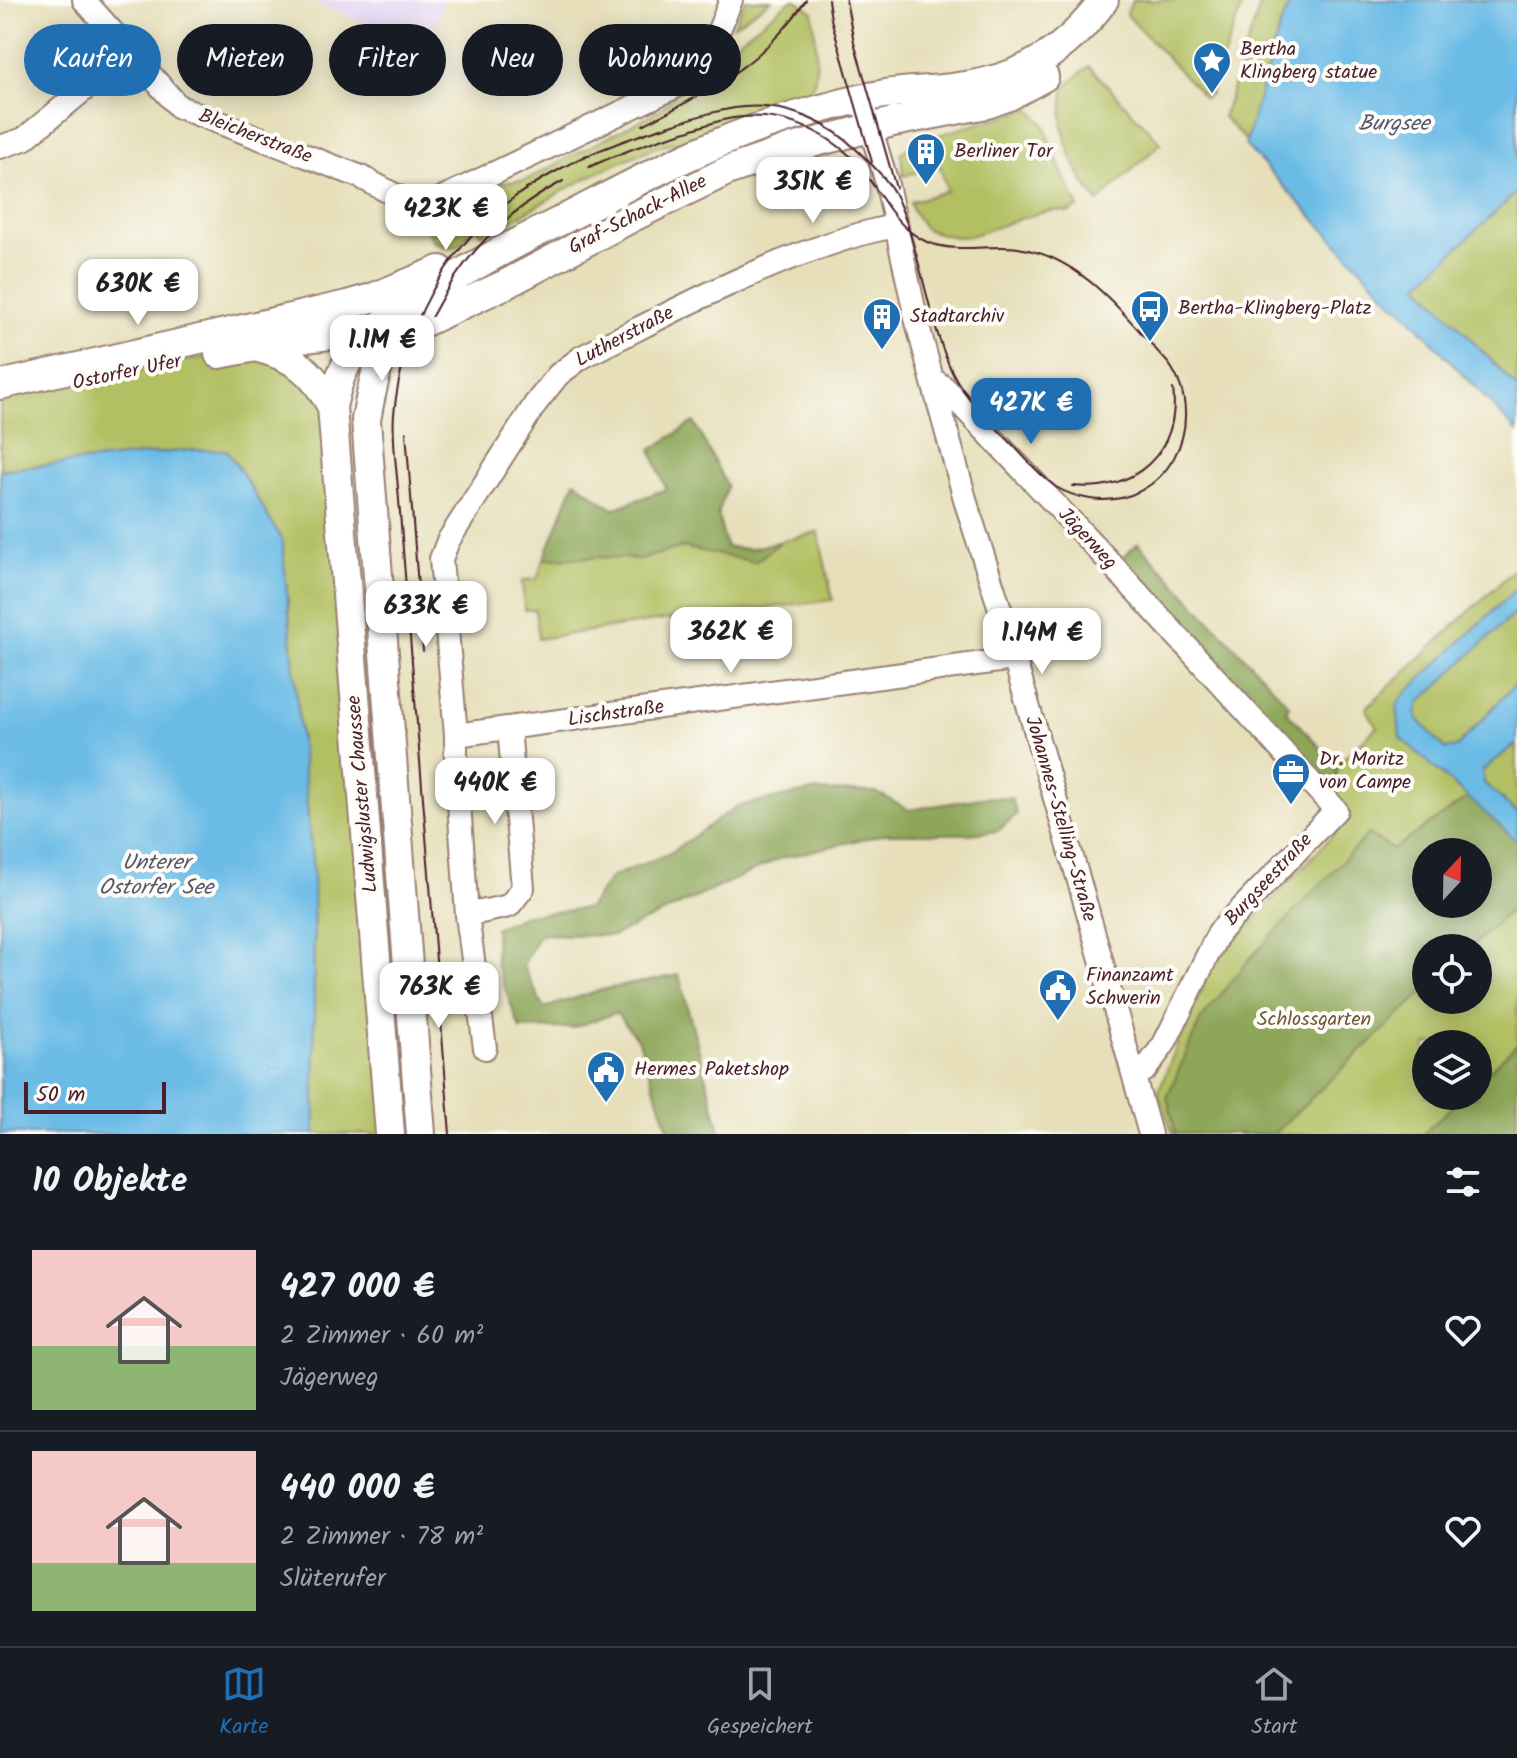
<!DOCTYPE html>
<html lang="de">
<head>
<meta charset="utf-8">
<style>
	:root { --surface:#171b24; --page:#242831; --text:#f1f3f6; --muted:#9ea1a6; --line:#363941; --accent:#1f6fb2 }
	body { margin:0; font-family:Kalam,sans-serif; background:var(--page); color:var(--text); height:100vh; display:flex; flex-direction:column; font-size:30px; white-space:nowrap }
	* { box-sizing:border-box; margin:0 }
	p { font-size:26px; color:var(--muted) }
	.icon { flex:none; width:44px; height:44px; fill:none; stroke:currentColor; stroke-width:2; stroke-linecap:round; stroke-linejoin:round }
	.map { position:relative; height:1134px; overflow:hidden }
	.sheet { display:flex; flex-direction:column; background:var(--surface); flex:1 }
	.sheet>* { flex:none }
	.hud { position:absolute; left:24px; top:24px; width:800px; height:72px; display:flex; gap:16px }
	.needle { width:52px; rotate:22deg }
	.buttons { position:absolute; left:1412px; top:838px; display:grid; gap:16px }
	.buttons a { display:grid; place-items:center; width:80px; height:80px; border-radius:50%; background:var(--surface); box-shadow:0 4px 20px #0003; font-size:40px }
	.scale { position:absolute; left:24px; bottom:20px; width:142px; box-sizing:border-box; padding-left:8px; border:4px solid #4a1f2b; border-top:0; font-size:22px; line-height:28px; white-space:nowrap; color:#4a1f2b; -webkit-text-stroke:6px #fdfcf7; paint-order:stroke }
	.price { position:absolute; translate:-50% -68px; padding:0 18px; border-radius:16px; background:#fff; color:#222; font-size:26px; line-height:52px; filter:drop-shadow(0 2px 4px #0008) }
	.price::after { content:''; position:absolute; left:50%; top:48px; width:24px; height:18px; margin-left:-12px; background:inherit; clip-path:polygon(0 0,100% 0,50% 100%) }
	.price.on { background:var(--accent); color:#fff }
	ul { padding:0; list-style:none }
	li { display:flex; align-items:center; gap:24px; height:200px; padding:0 32px }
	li+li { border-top:2px solid var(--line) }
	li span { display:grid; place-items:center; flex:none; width:224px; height:160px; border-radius:0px; color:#555 }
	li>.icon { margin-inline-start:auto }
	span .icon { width:96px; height:96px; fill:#fffc; stroke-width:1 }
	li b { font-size:34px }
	h2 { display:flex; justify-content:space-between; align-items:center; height:96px; padding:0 32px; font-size:34px }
	.chip { padding:0 28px; border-radius:36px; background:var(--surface); box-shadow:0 4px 20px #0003; font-size:28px; line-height:72px }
	.chip.on { background:var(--accent); color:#fff }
	.dock { display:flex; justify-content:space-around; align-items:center; height:112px; border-top:2px solid var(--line); background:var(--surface); font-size:22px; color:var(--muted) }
	.dock a { display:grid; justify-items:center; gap:4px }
	.dock .on { color:var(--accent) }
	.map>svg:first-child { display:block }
	.built { fill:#e3d3f2 }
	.green { fill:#b2bf62; stroke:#7e6f46; stroke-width:2; fill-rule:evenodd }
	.forest { fill:#8da658; stroke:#6c6242; stroke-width:2; fill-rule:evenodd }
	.water { fill:#6bbbe6; stroke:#5a6d88; stroke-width:2 }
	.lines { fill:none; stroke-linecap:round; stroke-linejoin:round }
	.minor-casing { stroke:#987f72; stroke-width:26 }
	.tertiary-casing { stroke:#987f72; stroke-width:32 }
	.minor { stroke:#fff; stroke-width:22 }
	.tertiary { stroke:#fff; stroke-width:28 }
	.tram { stroke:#4a1f2b; stroke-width:2 }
	.labels { text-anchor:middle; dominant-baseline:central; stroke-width:8; stroke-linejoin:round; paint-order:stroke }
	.poi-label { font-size:20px; fill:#4a1f2b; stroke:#fdfcf7; text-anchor:start }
	.street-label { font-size:20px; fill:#4a1f2b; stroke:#fdfcf7 }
	.park-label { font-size:20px; fill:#6e573e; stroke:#fdfcf7 }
	.water-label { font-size:22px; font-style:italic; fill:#56566c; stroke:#fdfcf7 }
</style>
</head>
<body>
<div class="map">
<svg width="1517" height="1134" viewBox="0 0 1517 1134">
	<rect width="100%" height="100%" fill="#fdfcf7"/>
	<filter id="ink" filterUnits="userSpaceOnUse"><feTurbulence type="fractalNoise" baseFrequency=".0125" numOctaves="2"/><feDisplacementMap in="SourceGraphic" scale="16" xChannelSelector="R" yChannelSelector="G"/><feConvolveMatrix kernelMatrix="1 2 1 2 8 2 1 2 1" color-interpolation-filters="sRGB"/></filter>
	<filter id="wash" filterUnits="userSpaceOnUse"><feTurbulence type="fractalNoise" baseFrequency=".006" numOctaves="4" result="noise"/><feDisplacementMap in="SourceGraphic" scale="32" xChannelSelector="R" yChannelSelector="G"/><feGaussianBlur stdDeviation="1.8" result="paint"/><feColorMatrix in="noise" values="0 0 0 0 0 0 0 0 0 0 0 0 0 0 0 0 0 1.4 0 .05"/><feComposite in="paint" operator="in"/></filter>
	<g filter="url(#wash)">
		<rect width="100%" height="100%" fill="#e6dfba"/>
		<!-- built -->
		<path class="built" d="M 306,0 L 445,0 L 426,47 Z"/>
		<!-- green -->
		<path class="green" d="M 745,0 L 771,0 L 733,26 Z
			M 791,0 L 796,0 L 813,12 C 814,31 822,74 810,90 C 795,109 723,130 698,138 C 682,142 666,143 651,149 C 601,168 555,195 510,222 L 500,218 L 483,234 L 474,227 L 458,246 L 448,248 L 434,242 L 428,231 L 430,218 L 441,207 L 495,183 L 526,180 L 660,110 C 698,68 747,35 791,0 Z
			M 1133,0 L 1244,0 L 1210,95 L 1205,98 L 1126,14 Z
			M 1262,0 L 1292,0 L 1280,26 L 1246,141 L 1223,117 Z
			M 1089,66 L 1161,143 L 1098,202 C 1082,181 1067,154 1063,127 C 1061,115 1064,100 1064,88 Z
			M 1030,108 L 1044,125 L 1063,176 L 1079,207 L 1068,213 C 1048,202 986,235 963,237 C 950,238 936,232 925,229 L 912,209 L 910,202 L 947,191 L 940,166 L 903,176 L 901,152 C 940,129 987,124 1030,108 Z
			M 1517,192 L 1517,388 L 1418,284 Z
			M 255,347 L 332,407 L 390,1134 L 315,1134 L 313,872 L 282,540 L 241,471 L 226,450 L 189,450 L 0,470 L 0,398 Z
			M 818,532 L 833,600 L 648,622 L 538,639 L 535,610 L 524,610 L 522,580 L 537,579 L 544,559 L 603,557 L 641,559 L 683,547 L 755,562 L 782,541 Z
			M 1517,567 L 1517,1134 L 1173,1134 L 1158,1093 L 1177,1045 L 1212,965 L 1344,823 L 1336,810 L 1337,765 L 1377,727 L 1366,708 ZM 1426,852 L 1478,852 L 1478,904 L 1426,904 ZM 1426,948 L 1478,948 L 1478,1000 L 1426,1000 ZM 1426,1044 L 1478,1044 L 1478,1096 L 1426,1096 Z"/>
		<!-- forest -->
		<path class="forest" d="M 694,422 L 727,486 L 718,514 L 726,547 L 749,549 L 782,541 L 755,562 L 683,547 L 641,559 L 603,557 L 544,559 L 575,481 L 613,509 L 666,489 L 651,450 Z
			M 1138,543 L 1289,705 L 1286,711 L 1337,765 L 1336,810 L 1114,567 Z
			M 812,791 L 876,792 L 909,810 L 987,797 L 1011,798 L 1017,814 L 998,831 L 968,834 L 885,834 L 781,858 L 613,936 L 539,934 L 523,966 L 544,1008 L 601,990 L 679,975 L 721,1134 L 670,1134 L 639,1041 L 616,1013 L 572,1028 L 520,1029 L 496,964 L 495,928 L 525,915 L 588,908 L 611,877 L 670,853 L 737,806 Z
			M 1469,797 L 1517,840 L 1517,904 L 1470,948 L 1426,948 L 1426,990 L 1273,1134 L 1176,1134 L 1167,1097 L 1200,1021 L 1246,963 L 1368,834 L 1393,849 ZM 1426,852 L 1478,852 L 1478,904 L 1426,904 Z
			M 1517,1044 L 1517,1134 L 1423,1134 L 1463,1096 L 1478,1096 L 1478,1081 Z"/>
		<!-- water -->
		<path class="water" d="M 1292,0 L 1517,0 L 1517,192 L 1419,284 L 1517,388 L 1517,432 L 1399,306 L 1396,306 L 1245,145 L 1280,26 Z
			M 189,450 L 226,450 L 241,471 L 282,540 L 313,872 L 315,1134 L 0,1134 L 0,470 Z
			M 1517,588 L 1517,611 L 1420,702 L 1416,713 L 1418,719 L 1445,749 L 1457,747 L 1517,682 L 1517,743 L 1482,771 L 1484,783 L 1517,813 L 1517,841 L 1400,737 L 1397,705 L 1401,698 Z"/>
	</g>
	<g filter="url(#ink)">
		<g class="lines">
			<defs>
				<path id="minor" d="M 84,0 L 179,107 L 361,177 L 406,201 L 415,211 L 683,83 C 711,57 717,35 731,0
					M 862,99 L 886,180 L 916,318 L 932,379 L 967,506 L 1001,612 L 1083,895 L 1150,1134
					M 0,147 L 24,139 L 131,51
					M 932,379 L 945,388 L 965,409 L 1104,556 L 1336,810 L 1219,932 L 1164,1044 L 1145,1070 L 1134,1075
					M 456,735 L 1013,659
					M 467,915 L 509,906 L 523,888 L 509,728
					M 485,1048 L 467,915 L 456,761 L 456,735 L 441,559 L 448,541 L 536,403 L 558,375 L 582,357 C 661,318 738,275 821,247 C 846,238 870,230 897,226"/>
				<path id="tertiary" d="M 401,316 C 380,350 373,381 366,420 L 421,1134
					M 255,347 C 295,357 313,371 332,407
					M 389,347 L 416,326 L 506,284 L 629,219 L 727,171 L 793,148 L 893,122 L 987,104 L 1009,96 L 1044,77
					M 219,354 L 297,339 L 379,329
					M 0,385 L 347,305 L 372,298 L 440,270
					M 390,1134 L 332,407 C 337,384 343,364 359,346 C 373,329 392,317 411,305 C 459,272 512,245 564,219 C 636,182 708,142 785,119 C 818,110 852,99 885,94 C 909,90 934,91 958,87 C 1022,79 1066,52 1104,0"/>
			</defs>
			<!-- minor casing -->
			<use href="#minor" class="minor-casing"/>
			<!-- tertiary casing -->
			<use href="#tertiary" class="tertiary-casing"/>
			<!-- minor -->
			<use href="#minor" class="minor"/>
			<!-- tertiary -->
			<use href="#tertiary" class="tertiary"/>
			<!-- tram -->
			<path class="tram" d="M 828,0 L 831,19 L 872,162
				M 846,0 L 854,42 L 896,188
				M 643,125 C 707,92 765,63 806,0
				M 577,160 C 608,146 641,134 674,124 C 696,117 720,109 744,107 C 786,103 829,122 859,152 C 874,167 891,182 899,203 C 921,255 927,313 949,365 C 962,397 990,421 1013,445 C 1026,459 1040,476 1056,487 C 1066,493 1079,497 1090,499 C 1166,510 1211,424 1169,364 C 1126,318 1084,257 1018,248 C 987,244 957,254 927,242 C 891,226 880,188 855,161 C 824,129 778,111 733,118 C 715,121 698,128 680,133 C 649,142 618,154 589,167
				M 432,316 C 463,256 503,213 563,181
				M 406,432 L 423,651
				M 1073,486 C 1134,493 1181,452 1173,389
				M 450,1134 L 398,488 C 396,464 392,438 394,414 C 402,331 444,249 512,199 C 535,182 561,168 587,155"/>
		</g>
	</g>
	<!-- icons -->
	<defs>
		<symbol id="sight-pin" viewBox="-11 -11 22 30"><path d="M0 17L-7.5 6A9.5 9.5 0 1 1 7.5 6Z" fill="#1f6fb2" stroke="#fdfcf7"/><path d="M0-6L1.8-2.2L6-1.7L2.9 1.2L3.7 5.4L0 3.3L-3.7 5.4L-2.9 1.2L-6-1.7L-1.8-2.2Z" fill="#fff"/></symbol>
		<symbol id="building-pin" viewBox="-11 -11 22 30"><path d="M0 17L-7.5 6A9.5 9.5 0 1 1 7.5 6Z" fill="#1f6fb2" stroke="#fdfcf7"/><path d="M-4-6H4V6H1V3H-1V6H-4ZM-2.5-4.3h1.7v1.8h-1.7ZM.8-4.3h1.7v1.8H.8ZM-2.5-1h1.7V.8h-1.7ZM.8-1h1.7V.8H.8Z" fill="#fff"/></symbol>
		<symbol id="bus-pin" viewBox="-11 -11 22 30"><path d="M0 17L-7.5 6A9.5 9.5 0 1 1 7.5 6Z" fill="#1f6fb2" stroke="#fdfcf7"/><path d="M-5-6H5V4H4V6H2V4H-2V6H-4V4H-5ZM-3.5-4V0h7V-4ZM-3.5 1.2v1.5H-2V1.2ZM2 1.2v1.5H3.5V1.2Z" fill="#fff"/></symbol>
		<symbol id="office-pin" viewBox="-11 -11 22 30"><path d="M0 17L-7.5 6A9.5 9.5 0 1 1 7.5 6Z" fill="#1f6fb2" stroke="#fdfcf7"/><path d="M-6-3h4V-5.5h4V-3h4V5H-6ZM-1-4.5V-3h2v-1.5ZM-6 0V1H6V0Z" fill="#fff"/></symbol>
		<symbol id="civic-pin" viewBox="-11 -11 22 30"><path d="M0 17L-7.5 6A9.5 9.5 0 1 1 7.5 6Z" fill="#1f6fb2" stroke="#fdfcf7"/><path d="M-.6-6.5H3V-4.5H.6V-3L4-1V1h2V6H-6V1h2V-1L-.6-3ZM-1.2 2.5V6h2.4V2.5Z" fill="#fff"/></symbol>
	</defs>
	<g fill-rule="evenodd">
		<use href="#sight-pin" x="1190" y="39" width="44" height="60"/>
		<use href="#building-pin" x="904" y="130" width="44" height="60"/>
		<use href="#bus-pin" x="1128" y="287" width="44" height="60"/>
		<use href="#building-pin" x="860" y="295" width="44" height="60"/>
		<use href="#office-pin" x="1269" y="750" width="44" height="60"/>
		<use href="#civic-pin" x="1036" y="966" width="44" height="60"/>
		<use href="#civic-pin" x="584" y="1048" width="44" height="60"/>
	</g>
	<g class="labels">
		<!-- poi labels -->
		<g class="poi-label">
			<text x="1240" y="50">Bertha<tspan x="1240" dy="23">Klingberg statue</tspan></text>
			<text x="954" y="152">Berliner Tor</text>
			<text x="1178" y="309">Bertha-Klingberg-Platz</text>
			<text x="910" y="317">Stadtarchiv</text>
			<text x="1319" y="760">Dr. Moritz<tspan x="1319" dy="23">von Campe</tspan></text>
			<text x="1086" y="976">Finanzamt<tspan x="1086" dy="23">Schwerin</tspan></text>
			<text x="634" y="1070">Hermes Paketshop</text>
		</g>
		<!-- street labels -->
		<g class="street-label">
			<text transform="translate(255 137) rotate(21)">Bleicherstraße</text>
			<text transform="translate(638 215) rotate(-27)">Graf-Schack-Allee</text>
			<text transform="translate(625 337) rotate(-28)">Lutherstraße</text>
			<text transform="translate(127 373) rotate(-12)">Ostorfer Ufer</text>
			<text transform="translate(1087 539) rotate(47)">Jägerweg</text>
			<text transform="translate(616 714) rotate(-8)">Lischstraße</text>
			<text transform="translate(363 794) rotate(-95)">Ludwigsluster Chaussee</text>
			<text transform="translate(1060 819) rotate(74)">Johannes-Stelling-Straße</text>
			<text transform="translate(1269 880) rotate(-47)">Burgseestraße</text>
		</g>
		<!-- park labels -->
		<g class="park-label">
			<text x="1314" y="1020">Schlossgarten</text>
		</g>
		<!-- water labels -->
		<g class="water-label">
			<text x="1394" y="124">Burgsee</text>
			<text x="156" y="863">Unterer<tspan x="156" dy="25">Ostorfer See</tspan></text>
		</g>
	</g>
</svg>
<div class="buttons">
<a><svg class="needle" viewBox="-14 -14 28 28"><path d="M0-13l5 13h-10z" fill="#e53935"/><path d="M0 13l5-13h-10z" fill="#9ea1a6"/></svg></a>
<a><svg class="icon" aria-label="locate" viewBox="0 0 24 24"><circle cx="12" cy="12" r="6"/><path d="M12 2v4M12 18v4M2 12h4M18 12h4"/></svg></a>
<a><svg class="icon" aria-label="layers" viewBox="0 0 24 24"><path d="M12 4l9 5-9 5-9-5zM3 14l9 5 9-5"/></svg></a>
</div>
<div class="scale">50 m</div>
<b class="price" style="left:813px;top:225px">351K €</b>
<b class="price" style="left:446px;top:252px">423K €</b>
<b class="price" style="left:138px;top:327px">630K €</b>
<b class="price" style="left:382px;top:383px">1.1M €</b>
<b class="price on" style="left:1031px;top:446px">427K €</b>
<b class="price" style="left:426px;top:649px">633K €</b>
<b class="price" style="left:731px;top:675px">362K €</b>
<b class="price" style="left:1042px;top:676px">1.14M €</b>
<b class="price" style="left:495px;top:826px">440K €</b>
<b class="price" style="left:439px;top:1030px">763K €</b>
<div class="hud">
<a class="chip on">Kaufen</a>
<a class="chip">Mieten</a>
<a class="chip">Filter</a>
<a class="chip">Neu</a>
<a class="chip">Wohnung</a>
</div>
</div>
<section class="sheet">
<h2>10 Objekte<svg class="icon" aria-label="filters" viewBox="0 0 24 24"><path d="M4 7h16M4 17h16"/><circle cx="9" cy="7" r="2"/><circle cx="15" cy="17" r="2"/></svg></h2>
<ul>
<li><span style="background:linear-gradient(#f6c9c9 60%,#8fb573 0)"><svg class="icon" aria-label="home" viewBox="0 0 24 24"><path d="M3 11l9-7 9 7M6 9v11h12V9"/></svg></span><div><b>427 000 €</b><p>2 Zimmer · 60 m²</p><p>Jägerweg</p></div><svg class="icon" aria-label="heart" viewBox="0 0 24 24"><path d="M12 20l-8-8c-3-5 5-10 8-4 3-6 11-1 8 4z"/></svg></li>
<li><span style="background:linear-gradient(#f6c9c9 70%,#8fb573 0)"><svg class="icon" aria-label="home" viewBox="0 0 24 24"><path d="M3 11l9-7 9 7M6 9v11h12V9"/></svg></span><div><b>440 000 €</b><p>2 Zimmer · 78 m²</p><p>Slüterufer</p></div><svg class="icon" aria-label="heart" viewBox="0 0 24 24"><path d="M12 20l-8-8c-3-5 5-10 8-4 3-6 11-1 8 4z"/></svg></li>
</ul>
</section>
<nav class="dock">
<a class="on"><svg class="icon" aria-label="map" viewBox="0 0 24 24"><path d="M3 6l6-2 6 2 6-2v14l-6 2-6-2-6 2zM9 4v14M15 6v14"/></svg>Karte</a>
<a><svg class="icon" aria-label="saved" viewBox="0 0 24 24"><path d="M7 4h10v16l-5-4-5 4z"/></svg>Gespeichert</a>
<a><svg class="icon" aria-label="home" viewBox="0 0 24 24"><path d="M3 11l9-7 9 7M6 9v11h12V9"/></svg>Start</a>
</nav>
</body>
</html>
